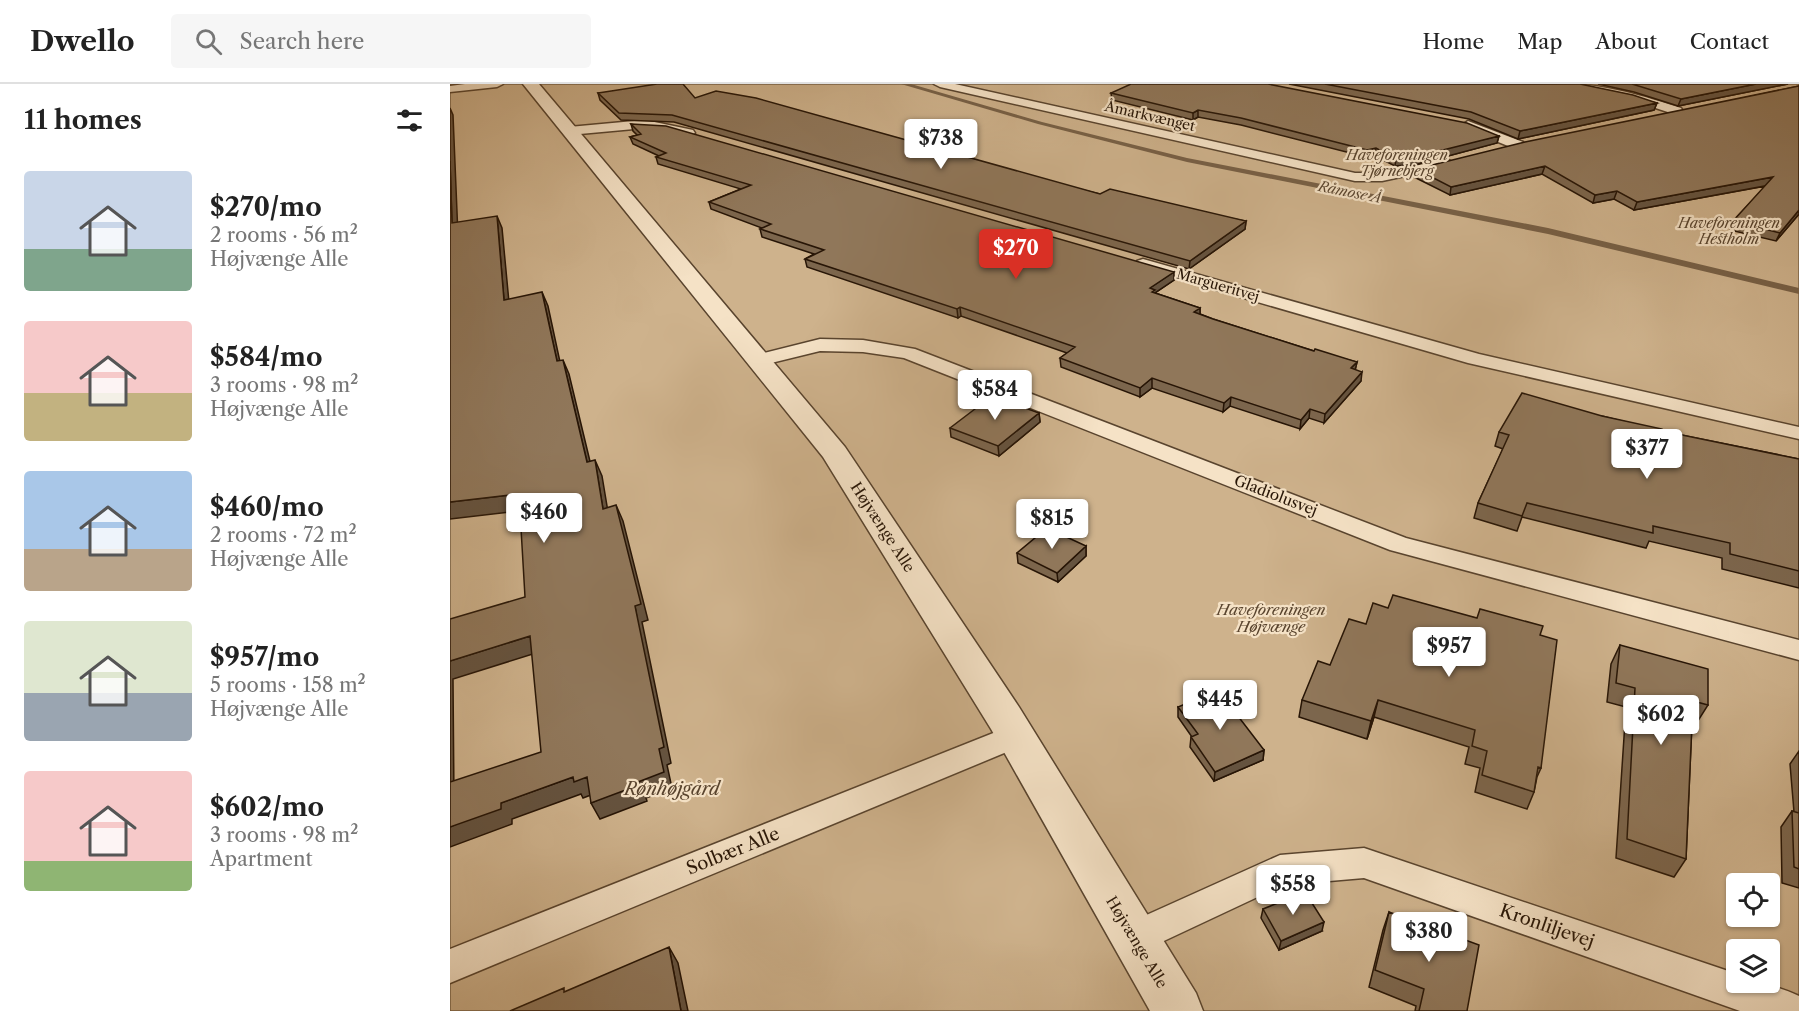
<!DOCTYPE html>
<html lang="en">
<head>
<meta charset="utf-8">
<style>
	:root { --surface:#fff; --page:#f6f6f6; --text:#222; --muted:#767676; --line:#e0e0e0; --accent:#d93025 }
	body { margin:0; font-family:"Libre Caslon Text",serif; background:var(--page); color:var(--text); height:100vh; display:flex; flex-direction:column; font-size:22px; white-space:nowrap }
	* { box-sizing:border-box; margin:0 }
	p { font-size:20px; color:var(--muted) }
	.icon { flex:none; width:33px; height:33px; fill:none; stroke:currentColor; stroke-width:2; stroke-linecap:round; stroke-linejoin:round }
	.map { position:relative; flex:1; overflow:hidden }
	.drawer { display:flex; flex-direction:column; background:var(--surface); width:450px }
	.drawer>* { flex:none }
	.fabs { position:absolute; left:1276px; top:789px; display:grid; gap:12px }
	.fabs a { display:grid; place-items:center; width:54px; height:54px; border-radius:6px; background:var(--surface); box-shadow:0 2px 4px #0004; font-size:30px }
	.price { position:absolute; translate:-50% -51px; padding:0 14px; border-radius:6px; background:#fff; color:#222; font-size:20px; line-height:39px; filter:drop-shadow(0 2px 3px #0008) }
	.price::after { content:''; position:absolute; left:50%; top:36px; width:18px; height:14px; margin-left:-9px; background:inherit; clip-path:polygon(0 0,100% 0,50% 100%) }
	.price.on { background:var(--accent); color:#fff }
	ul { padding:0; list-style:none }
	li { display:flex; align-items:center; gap:18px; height:150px; padding:0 24px }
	li span { display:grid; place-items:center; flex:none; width:168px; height:120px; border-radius:6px; color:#555 }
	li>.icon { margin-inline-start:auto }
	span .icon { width:72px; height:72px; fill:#fffc; stroke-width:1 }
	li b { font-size:26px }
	h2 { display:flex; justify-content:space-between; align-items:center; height:72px; padding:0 24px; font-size:26px }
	header { display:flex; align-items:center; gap:36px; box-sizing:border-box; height:84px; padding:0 30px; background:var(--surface); border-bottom:2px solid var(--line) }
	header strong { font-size:28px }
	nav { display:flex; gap:33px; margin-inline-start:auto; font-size:21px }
	.search { width:420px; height:54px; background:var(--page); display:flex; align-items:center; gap:15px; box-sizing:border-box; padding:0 21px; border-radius:6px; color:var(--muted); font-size:22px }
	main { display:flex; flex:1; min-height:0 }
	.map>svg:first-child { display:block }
	.green { fill:#ceb28c; stroke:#7a6449; stroke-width:1.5; fill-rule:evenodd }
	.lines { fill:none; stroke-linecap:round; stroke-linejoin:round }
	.stream { fill:#776046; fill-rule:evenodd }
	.service-casing { stroke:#59442e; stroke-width:3 }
	.minor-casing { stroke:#59442e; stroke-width:3 }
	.service { fill:#f5e2c6; fill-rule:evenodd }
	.minor { fill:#f5e2c6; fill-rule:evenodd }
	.wall { fill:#7c664d; stroke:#271506; stroke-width:1.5 }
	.shaded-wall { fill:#65533f; stroke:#271506; stroke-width:1.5 }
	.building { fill:#90775a; stroke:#271506; stroke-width:1.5 }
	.labels { text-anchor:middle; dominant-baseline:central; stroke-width:4.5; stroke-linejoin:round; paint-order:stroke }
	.far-street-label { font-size:14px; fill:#271506; stroke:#f5e2c6 }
	.far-park-label { font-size:14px; font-style:italic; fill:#59442e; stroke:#f5e2c6 }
	.far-water-label { font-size:14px; font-style:italic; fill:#5c4731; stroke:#f5e2c6 }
	.street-label { font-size:15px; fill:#271506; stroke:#f5e2c6 }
	.park-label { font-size:15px; font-style:italic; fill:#59442e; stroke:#f5e2c6 }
	.near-park-label { font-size:18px; font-style:italic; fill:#59442e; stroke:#f5e2c6 }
	.near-street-label { font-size:18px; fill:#271506; stroke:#f5e2c6 }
</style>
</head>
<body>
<header>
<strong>Dwello</strong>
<div class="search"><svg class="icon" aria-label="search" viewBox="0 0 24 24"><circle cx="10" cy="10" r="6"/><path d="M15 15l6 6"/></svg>Search here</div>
<nav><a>Home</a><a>Map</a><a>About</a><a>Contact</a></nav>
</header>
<main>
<section class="drawer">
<h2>11 homes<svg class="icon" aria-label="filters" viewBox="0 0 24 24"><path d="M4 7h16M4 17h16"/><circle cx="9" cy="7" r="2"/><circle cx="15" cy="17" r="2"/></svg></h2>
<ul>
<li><span style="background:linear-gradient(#c9d6e8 65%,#7fa58c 0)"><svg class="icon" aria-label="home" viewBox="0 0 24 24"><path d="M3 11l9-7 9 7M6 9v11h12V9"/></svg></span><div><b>$270/mo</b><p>2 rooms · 56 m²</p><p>Højvænge Alle</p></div></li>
<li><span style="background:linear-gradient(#f6c9c9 60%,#c2b280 0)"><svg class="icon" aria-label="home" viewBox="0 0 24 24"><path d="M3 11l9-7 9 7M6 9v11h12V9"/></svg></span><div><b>$584/mo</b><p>3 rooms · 98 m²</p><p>Højvænge Alle</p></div></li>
<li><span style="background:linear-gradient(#a9c7e8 65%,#b9a48a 0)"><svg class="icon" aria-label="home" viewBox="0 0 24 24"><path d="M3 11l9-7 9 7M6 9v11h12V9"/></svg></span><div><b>$460/mo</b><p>2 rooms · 72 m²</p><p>Højvænge Alle</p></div></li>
<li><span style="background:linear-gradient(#dfe7d0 60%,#9aa5b1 0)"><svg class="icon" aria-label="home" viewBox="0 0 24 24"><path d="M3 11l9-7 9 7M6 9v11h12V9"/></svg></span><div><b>$957/mo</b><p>5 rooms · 158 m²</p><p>Højvænge Alle</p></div></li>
<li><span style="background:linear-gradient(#f6c9c9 75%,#8fb573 0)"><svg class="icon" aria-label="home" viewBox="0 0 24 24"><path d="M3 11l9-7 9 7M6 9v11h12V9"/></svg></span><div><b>$602/mo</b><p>3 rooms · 98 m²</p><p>Apartment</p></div></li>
</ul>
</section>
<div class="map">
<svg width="1349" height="927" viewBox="0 0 1349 927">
	<rect width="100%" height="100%" fill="#f0d2a8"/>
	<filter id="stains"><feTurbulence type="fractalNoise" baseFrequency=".00333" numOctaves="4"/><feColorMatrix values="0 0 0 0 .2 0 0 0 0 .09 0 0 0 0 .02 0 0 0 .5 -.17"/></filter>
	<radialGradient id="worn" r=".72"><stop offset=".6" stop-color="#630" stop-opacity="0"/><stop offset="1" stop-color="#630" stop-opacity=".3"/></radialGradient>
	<!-- green -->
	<path class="green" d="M 0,0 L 1349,0 L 1349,927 L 0,927 ZM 1287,800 L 1320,800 L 1320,832 L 1287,832 ZM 1287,866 L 1320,866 L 1320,898 L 1287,898 Z"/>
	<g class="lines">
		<!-- stream -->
		<path class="stream" d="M 451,0 L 461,0 L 592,38 L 737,74 L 1098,144 L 1349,204 L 1349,210 L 1098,150 L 737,78 L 588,40 Z"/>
		<defs>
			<path id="service" d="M 15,0 L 53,0 L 47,3 L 0,8 L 0,2 Z
				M 484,0 L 505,0 L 905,89 L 932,89 L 997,75 L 1004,79 L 1002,82 L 932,97 L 905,97 L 490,3 Z
				M 1115,0 C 1156,0 1193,12 1231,24 L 1233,27 L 1227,31 L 1181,16 L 1121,3 Z
				M 195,36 L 243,46 L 245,49 L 239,53 L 195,44 L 119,51 L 113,47 L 119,43 Z
				M 1018,37 L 1073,58 L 1074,61 L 1068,65 L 1063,64 L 1014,44 L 1012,41 Z
				M 693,175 L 1029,270 L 1349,343 L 1349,355 L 1018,279 L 687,183 L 685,180 L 687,177 Z
				M 370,255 L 413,256 L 465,265 L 956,454 L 1349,556 L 1349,576 L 940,466 L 454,274 L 413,268 L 370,267 L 309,282 L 302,280 L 300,276 L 302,272 Z
				M 566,640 L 576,644 L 581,652 L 576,660 L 0,899 L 0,865 Z
				M 914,764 L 1287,890 L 1287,898 C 1311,898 1327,902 1349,912 L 1349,927 L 1290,927 L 914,794 L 833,801 L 684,871 L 672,866 L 667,854 L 672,842 L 830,771 Z"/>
			<path id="minor" d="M 73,0 L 89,0 L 395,363 L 569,623 L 746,909 L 753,927 L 700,927 L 541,645 L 373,373 Z"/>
		</defs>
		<!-- service casing -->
		<use href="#service" class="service-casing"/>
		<!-- minor casing -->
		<use href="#minor" class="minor-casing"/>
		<!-- service -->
		<use href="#service" class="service"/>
		<!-- minor -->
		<use href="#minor" class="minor"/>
	</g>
	<!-- wall -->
	<path class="wall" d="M 839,0 L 1130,0 L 1207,19 L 1204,26 L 1068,55 L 1019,35 Z
		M 1148,0 L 1338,0 L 1228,22 L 1184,8 Z
		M 1349,2 L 1349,130 L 1326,157 L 1280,146 L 1283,137 L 1316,102 L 1184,126 L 1164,115 L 1143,119 L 1092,90 L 1000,111 L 964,93 L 966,85 Z
		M 148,9 L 245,14 L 650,110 L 796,137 L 795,145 L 739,185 L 224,38 L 171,36 L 150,16 Z
		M 661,9 L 1049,52 L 1047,59 L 968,80 L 945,82 L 925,72 L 916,73 L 791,41 L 748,33 L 743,36 L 662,16 Z
		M 181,40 L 724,196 L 705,209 L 750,224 L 750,230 L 763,235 L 864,267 L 907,278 L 905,286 L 911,297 L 874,339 L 859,334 L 850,345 L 780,322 L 773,328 L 702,304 L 690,313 L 611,283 L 610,274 L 617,269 L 511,232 L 508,234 L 357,183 L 355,175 L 364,170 L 312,153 L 310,145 L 312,144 L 261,125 L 259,118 L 291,105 L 208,80 L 206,73 L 209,72 L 183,60 L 180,53 L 187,51 L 183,47 Z
		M 589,329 L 590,338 L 549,372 L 501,353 L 500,344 Z
		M 1152,332 L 1212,347 L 1349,375 L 1349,504 L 1272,485 L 1272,474 L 1199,457 L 1196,464 L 1072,433 L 1067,447 L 1024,434 L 1028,419 L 1053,365 L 1045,362 L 1049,348 Z
		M 636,462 L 636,472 L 608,498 L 568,479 L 567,469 Z
		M 938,524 L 1027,534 L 1090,551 L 1091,684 L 1087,693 L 1084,708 L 1077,725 L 1025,708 L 1030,684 L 1015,680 L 1019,663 L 924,633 L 917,655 L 849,633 L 852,616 L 880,581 L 916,540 Z
		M 1170,561 L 1258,621 L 1246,640 L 1242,639 L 1236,775 L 1224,793 L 1166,774 L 1176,623 L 1157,618 L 1161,580 Z
		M 728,623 L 814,666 L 813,676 L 764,697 L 740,663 L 741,653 L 742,653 L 728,633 Z
		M 1349,667 L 1349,804 L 1332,799 L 1331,743 L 1342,727 L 1344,728 L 1340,680 Z
		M 813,825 L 872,847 L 829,866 L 811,834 Z
		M 939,828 L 1017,927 L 965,927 L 966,922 L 919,903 L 933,846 Z"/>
	<!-- shaded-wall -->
	<path class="shaded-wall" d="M 1306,0 L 1338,0 L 1228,22 L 1231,15 Z
		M 1207,19 L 1204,26 L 1068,55 L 1070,47 Z
		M 0,24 L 3,31 L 8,152 L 2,139 L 0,77 Z
		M 748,26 L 748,33 L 743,36 L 743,29 Z
		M 1049,52 L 1047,59 L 968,80 L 945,82 L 946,75 Z
		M 926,64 L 925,72 L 916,73 L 917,66 Z
		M 1095,82 L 1092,90 L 1000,111 L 1001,103 Z
		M 1323,93 L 1320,101 L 1184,126 L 1187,118 Z
		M 1167,107 L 1164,115 L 1143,119 L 1145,111 Z
		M 1349,126 L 1349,130 L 1326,157 L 1330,149 Z
		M 47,132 L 52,144 L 60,229 L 54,216 Z
		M 796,137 L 795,145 L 739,185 L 740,177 Z
		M 724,188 L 724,196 L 705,209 L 705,214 L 700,204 Z
		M 92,208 L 98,222 L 113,292 L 107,277 Z
		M 510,223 L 511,232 L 508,234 L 507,225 Z
		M 750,224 L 750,232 L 744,228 Z
		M 113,276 L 119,290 L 144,394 L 137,378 Z
		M 907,278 L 905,287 L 901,284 Z
		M 912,288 L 911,297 L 874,339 L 875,330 Z
		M 702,294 L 702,304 L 690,313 L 690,304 Z
		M 781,313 L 780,322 L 773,328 L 774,319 Z
		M 860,325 L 859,334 L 850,345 L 851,336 Z
		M 589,329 L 590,338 L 549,372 L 548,362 Z
		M 145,376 L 152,392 L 160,440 L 153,425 Z
		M 69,410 L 77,426 L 0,435 L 0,418 Z
		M 166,421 L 173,437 L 198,536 L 192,538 L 221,679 L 217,681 L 222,704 L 196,714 L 197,717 L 150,735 L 141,719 L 188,698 L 209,665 L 185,522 Z
		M 636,462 L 636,472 L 608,498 L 607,489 Z
		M 80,552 L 89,568 L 3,595 L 4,717 L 0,711 L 0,577 Z
		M 928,616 L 924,633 L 917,655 L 921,637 Z
		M 814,666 L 813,676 L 764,697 L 765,688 Z
		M 123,693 L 137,693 L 146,709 L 133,714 L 131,710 L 62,735 L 62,740 L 0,763 L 0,743 L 51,719 Z
		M 874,838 L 872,847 L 829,866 L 831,857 Z
		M 219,863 L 228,879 L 238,927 L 231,927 Z"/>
	<!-- building -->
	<path class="building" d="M 207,0 L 233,0 L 245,14 L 266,7 L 306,14 L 650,110 L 660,105 L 796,137 L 740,177 L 222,31 L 169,29 L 148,9 Z
		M 681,0 L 818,0 L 1017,39 L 1049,52 L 969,72 L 946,75 L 926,64 L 917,66 L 791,34 L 748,26 L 743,29 L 661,9 Z
		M 875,0 L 1130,0 L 1183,11 L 1207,19 L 1070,47 L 1021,28 Z
		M 1182,0 L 1306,0 L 1231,15 Z
		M 1349,2 L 1349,126 L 1330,149 L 1283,137 L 1323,93 L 1187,118 L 1167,107 L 1145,111 L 1095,82 L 1001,103 L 966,85 L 1075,58 Z
		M 181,40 L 216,42 L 724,188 L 700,204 L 705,206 L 702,208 L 750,224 L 744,228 L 763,235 L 864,267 L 865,265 L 907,278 L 901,284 L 912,288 L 875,330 L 860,325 L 851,336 L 781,313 L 774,319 L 702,294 L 690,304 L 610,274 L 625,263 L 510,223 L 507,225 L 355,175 L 374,166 L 310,145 L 321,140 L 259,118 L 301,101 L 206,73 L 216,69 L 180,53 L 191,50 Z
		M 0,77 L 2,139 L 47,132 L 54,216 L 92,208 L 107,277 L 113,276 L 137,378 L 145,376 L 153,425 L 166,421 L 191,520 L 185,522 L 214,663 L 209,665 L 214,688 L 188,698 L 189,701 L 141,719 L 137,693 L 124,698 L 123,693 L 51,719 L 51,725 L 0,743 L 0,698 L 91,668 L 80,552 L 0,577 L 0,535 L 75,513 L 69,410 L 0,418 Z
		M 1072,309 L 1152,332 L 1212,345 L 1212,347 L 1349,375 L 1349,487 L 1280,470 L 1280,459 L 1203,442 L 1203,449 L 1077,419 L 1072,432 L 1028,419 L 1059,351 L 1049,348 Z
		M 542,312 L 589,329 L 548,362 L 500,344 Z
		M 597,444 L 636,462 L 607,489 L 567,469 Z
		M 943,511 L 1027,534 L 1030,525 L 1093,542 L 1090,551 L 1107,556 L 1091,684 L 1088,683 L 1084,708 L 1032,691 L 1037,667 L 1022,662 L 1025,646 L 928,616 L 921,637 L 852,616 L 868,577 L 880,581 L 899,535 L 916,540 L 923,519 L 938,524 Z
		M 1170,561 L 1258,585 L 1258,621 L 1243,617 L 1236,775 L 1177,755 L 1185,604 L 1166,599 Z
		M 768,606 L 814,666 L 765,688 L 741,653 L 748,650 L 728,623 Z
		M 1342,727 L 1349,729 L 1349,785 L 1344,783 Z
		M 855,808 L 874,838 L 831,857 L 813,825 Z
		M 939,828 L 1029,861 L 1017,927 L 969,927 L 974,905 L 925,886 Z
		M 219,863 L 231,927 L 60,927 L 114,904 L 114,908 Z"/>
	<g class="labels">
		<!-- far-street labels -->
		<g class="far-street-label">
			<text transform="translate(700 32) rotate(13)">Åmarkvænget</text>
			<text transform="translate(768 201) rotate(16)">Margueritvej</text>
		</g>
		<!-- far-park labels -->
		<g class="far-park-label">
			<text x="947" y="71">Haveforeningen<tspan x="947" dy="16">Tjørnebjerg</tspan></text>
			<text x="1279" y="139">Haveforeningen<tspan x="1279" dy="16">Hestholm</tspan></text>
		</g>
		<!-- far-water labels -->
		<g class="far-water-label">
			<text transform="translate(900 108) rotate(11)">Råmose Å</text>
		</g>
		<!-- street labels -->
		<g class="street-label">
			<text transform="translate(826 411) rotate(21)">Gladiolusvej</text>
			<text transform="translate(433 443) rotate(57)">Højvænge Alle</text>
			<text transform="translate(687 858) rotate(59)">Højvænge Alle</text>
		</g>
		<!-- park labels -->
		<g class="park-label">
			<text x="821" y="525">Haveforeningen<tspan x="821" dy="17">Højvænge</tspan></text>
		</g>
		<!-- near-park labels -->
		<g class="near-park-label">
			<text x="222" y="705">Rønhøjgård</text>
		</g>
		<!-- near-street labels -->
		<g class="near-street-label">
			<text transform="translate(283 767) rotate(-22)">Solbær Alle</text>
			<text transform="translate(1097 842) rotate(19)">Kronliljevej</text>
		</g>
	</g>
	<rect width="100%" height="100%" filter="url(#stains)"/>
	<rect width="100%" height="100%" fill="url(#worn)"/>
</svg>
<div class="fabs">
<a><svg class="icon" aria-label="locate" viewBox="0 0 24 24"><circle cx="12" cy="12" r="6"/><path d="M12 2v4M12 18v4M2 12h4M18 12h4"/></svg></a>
<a><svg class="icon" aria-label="layers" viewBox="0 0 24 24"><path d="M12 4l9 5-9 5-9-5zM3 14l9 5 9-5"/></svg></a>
</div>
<b class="price" style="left:491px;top:86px">$738</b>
<b class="price on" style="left:566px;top:196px">$270</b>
<b class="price" style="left:545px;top:337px">$584</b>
<b class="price" style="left:1197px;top:396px">$377</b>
<b class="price" style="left:94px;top:460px">$460</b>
<b class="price" style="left:602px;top:466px">$815</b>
<b class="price" style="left:999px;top:594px">$957</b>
<b class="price" style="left:770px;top:647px">$445</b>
<b class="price" style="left:1211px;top:662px">$602</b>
<b class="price" style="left:843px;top:832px">$558</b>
<b class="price" style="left:979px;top:879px">$380</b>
</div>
</main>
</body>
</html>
